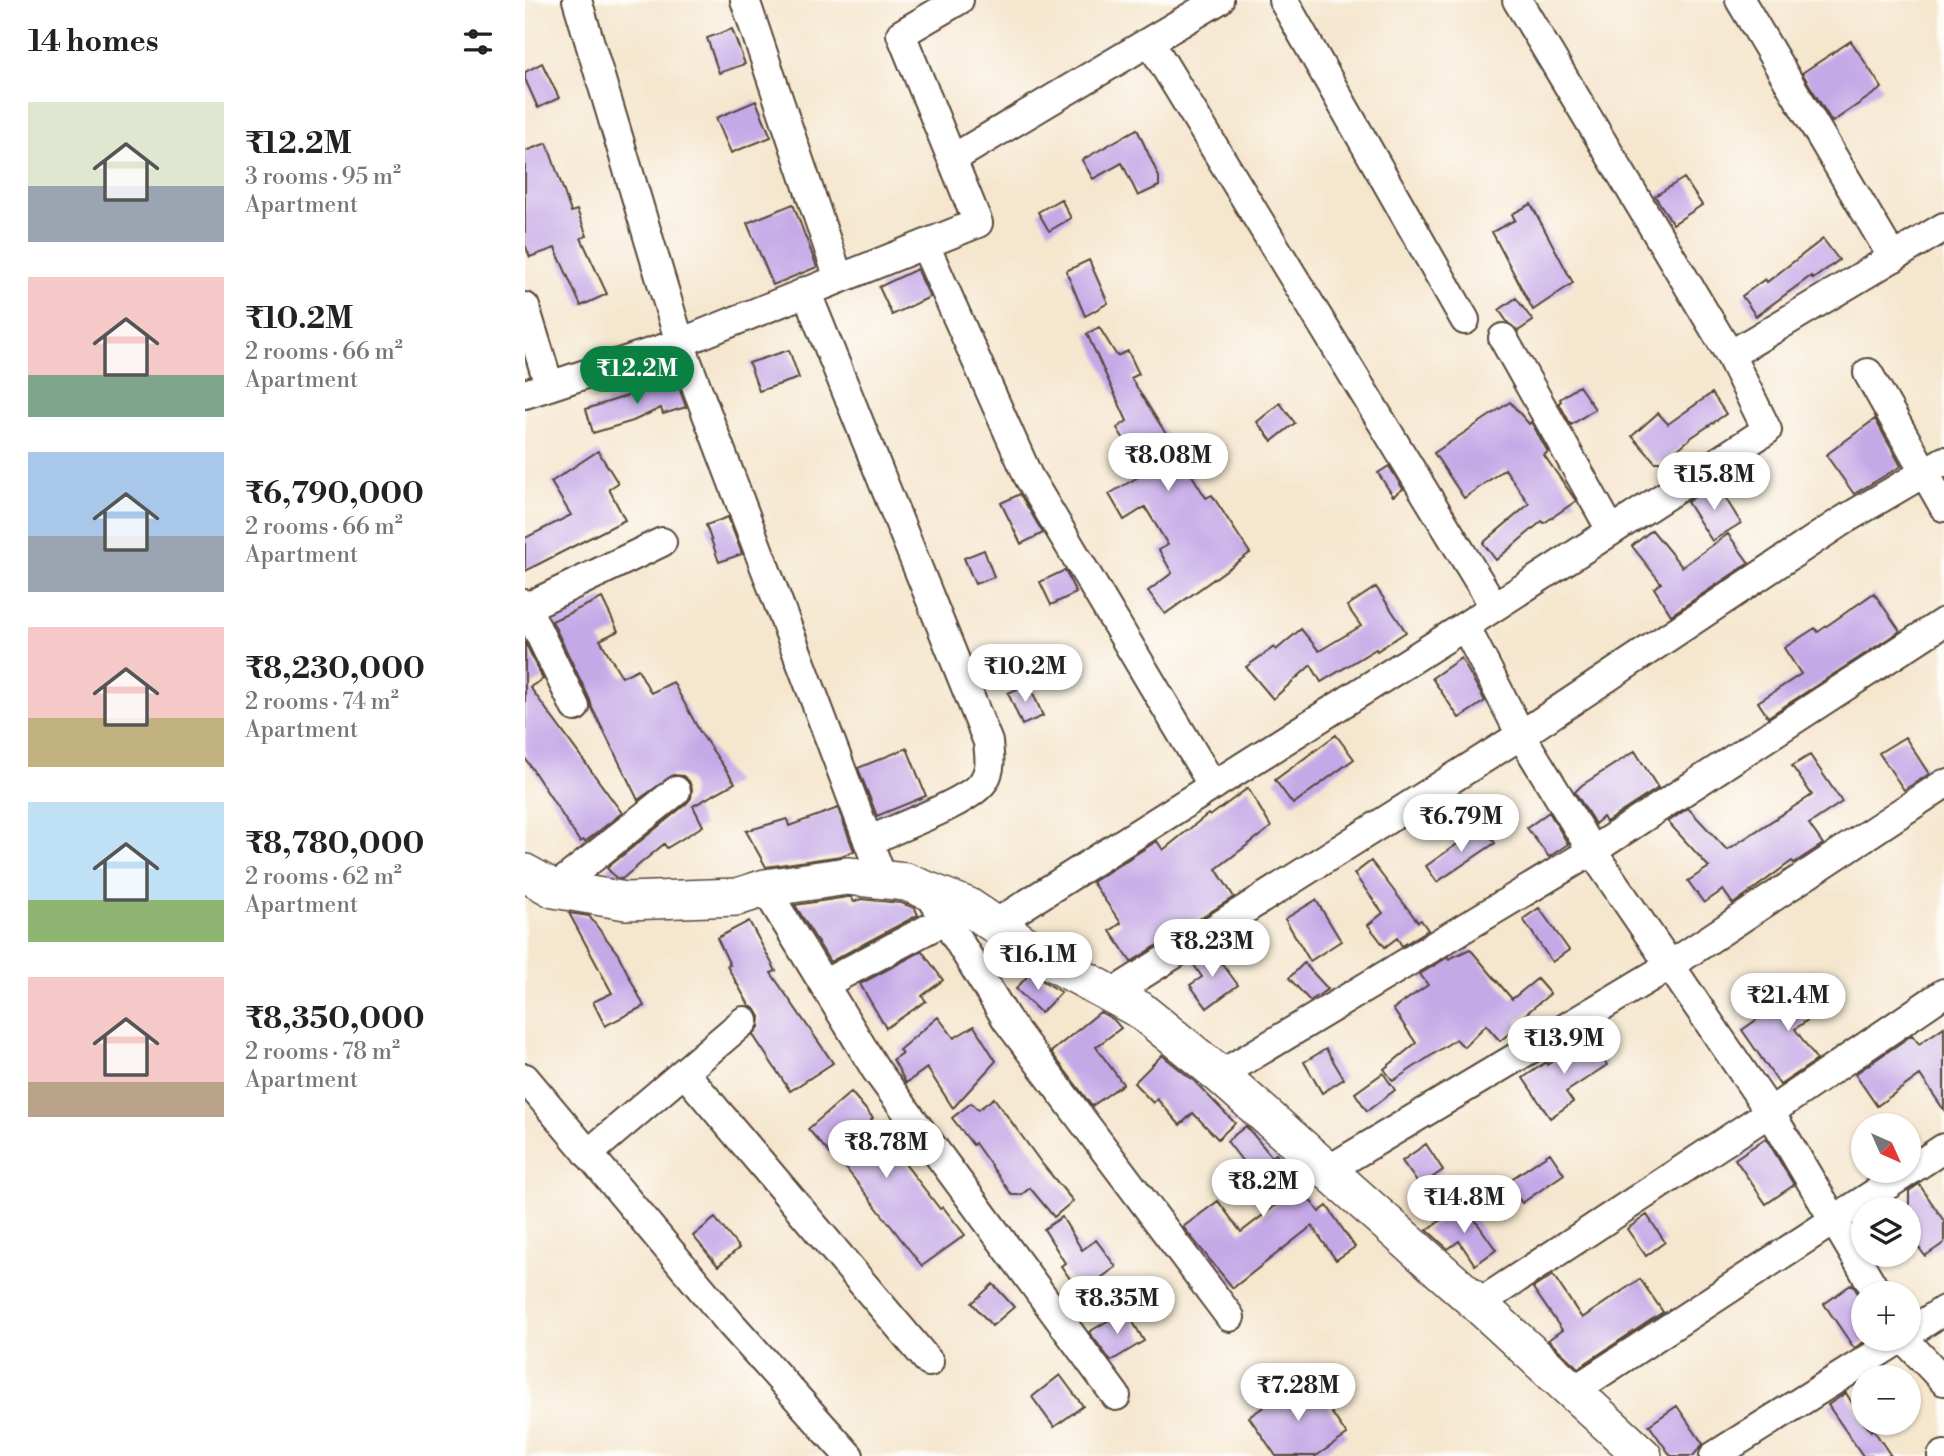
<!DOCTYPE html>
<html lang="en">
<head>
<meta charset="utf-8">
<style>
	:root { --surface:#fff; --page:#f2f2f2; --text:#222; --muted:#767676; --accent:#0b8043 }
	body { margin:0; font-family:"Libre Bodoni",serif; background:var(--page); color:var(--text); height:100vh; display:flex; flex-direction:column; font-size:26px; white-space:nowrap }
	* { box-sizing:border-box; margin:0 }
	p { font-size:23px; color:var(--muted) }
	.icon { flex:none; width:38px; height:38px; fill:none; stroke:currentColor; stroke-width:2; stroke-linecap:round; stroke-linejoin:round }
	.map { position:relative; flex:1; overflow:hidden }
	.details { display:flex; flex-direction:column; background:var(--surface); width:525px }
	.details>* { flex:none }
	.needle { width:46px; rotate:135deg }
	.controls { position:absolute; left:1326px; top:1113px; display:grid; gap:14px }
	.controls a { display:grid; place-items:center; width:70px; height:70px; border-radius:50%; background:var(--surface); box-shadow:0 2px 5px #0004; font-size:35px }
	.price { position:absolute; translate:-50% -60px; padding:0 16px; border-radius:24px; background:#fff; color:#222; font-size:23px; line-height:46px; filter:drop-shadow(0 2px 4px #0008) }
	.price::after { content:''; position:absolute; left:50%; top:42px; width:21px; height:16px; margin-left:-10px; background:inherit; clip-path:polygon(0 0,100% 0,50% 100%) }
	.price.on { background:var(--accent); color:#fff }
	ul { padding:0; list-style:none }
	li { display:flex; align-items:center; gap:21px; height:175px; padding:0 28px }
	li span { display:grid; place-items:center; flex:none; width:196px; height:140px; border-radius:0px; color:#555 }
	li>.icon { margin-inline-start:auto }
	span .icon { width:84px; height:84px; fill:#fffc; stroke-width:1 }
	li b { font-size:30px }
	h2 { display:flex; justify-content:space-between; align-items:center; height:84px; padding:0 28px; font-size:30px }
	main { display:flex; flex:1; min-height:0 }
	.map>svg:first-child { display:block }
	.building { fill:#c4a9e7 }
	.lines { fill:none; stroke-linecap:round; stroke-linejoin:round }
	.minor-casing { stroke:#574638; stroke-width:32 }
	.tertiary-casing { stroke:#574638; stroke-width:40 }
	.minor { stroke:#fff; stroke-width:28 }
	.tertiary { stroke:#fff; stroke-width:37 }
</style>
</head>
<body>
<main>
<section class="details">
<h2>14 homes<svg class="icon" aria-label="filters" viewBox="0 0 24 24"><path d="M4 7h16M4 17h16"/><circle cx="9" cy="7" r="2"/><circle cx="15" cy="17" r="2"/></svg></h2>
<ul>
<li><span style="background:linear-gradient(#dfe7d0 60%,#9aa5b1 0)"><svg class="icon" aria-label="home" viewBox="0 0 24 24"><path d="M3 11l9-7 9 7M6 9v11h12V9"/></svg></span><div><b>₹12.2M</b><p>3 rooms · 95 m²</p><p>Apartment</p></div></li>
<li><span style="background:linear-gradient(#f6c9c9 70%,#7fa58c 0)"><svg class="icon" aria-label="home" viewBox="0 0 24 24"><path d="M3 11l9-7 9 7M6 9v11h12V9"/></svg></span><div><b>₹10.2M</b><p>2 rooms · 66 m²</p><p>Apartment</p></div></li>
<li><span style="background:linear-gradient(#a9c7e8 60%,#9aa5b1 0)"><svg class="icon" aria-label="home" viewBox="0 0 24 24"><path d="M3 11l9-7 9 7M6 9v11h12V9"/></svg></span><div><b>₹6,790,000</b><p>2 rooms · 66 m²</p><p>Apartment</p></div></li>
<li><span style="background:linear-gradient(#f6c9c9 65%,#c2b280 0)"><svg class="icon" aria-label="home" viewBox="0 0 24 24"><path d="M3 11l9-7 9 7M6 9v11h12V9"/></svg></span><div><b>₹8,230,000</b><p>2 rooms · 74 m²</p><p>Apartment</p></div></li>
<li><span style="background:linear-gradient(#bfe0f5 70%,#8fb573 0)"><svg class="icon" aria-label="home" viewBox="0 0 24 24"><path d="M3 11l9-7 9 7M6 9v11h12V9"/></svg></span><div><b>₹8,780,000</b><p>2 rooms · 62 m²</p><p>Apartment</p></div></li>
<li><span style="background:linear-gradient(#f6c9c9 75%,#b9a48a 0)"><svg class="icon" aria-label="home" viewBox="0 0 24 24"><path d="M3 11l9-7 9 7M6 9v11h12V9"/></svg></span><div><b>₹8,350,000</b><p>2 rooms · 78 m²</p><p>Apartment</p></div></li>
</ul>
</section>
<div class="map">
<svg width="1419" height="1456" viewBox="0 0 1419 1456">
	<rect width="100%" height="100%" fill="#fdfcf7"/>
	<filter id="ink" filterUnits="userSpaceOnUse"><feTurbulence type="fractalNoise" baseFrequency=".0143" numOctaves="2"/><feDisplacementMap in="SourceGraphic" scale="14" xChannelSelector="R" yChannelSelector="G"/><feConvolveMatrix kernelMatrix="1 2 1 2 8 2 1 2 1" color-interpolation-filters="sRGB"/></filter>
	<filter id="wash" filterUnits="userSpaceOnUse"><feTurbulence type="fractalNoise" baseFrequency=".00686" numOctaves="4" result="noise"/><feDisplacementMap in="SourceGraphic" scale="28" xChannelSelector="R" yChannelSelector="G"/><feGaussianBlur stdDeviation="1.57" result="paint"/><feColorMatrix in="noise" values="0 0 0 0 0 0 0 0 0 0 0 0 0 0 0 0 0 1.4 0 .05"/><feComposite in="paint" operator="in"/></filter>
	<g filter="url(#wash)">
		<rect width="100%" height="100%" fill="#f5e6ce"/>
		<g id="blocks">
			<!-- building -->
			<path class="building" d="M 207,29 L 220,64 L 194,73 L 182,38 Z
				M 1326,41 L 1357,88 L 1307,122 L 1277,73 Z
				M 17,63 L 34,98 L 13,108 L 0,79 L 0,72 Z
				M 231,101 L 246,137 L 206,153 L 191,118 Z
				M 612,129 L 634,177 L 634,186 L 613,196 L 597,163 L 568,179 L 557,160 Z
				M 22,143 L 46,212 L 52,210 L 62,236 L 56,238 L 82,294 L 56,306 L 30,248 L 5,257 L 0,245 L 0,151 Z
				M 1159,178 L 1177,205 L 1148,224 L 1130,196 Z
				M 536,199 L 546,218 L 524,231 L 513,212 Z
				M 268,204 L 292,267 L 248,285 L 222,223 Z
				M 1006,204 L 1048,283 L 1008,310 L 967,232 L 990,220 L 987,214 Z
				M 1298,239 L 1314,260 L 1288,279 L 1286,276 L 1231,316 L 1217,296 L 1240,279 L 1242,282 Z
				M 564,260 L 583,303 L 560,316 L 541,271 Z
				M 392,269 L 405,297 L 367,315 L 354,287 Z
				M 991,298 L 1008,321 L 993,331 L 983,323 L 974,310 Z
				M 574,327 L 592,356 L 603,351 L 614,374 L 606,378 L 681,498 L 687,495 L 725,553 L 640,614 L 623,591 L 647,573 L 634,550 L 643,545 L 620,507 L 599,520 L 584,494 L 620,473 L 592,428 L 602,421 L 562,334 Z
				M 264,350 L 274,378 L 234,391 L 224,363 Z
				M 150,377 L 161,407 L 138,414 L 136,408 L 108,421 L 68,433 L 61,409 L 102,396 Z
				M 1054,386 L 1070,409 L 1046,425 L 1034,403 L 1036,401 L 1035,399 Z
				M 1187,393 L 1201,414 L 1167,437 L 1138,462 L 1130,462 L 1107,436 L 1133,413 L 1143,424 Z
				M 985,402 L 1004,424 L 1006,422 L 1023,452 L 1019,455 L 1051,501 L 1019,523 L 1017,521 L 971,560 L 958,543 L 1004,504 L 980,469 L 939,498 L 909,453 Z
				M 755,403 L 770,423 L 747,441 L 732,422 Z
				M 1350,419 L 1376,466 L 1329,494 L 1301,455 Z
				M 73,451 L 93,483 L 84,489 L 100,520 L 0,571 L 0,538 L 46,515 L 26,482 Z
				M 864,466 L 878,489 L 868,496 L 853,473 Z
				M 1191,483 L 1216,523 L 1187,541 L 1162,502 Z
				M 495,494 L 518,533 L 496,544 L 476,503 Z
				M 203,517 L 217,554 L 194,562 L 181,525 Z
				M 1127,530 L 1157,567 L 1203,534 L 1224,563 L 1146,615 L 1129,588 L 1136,583 L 1107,546 Z
				M 459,550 L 469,577 L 450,584 L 439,558 Z
				M 540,570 L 551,593 L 526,605 L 515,582 Z
				M 851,587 L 881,632 L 852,651 L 851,649 L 796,682 L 786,665 L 748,699 L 721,667 L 749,647 L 751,650 L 776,629 L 794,651 L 836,626 L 822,606 Z
				M 1349,593 L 1375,631 L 1243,717 L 1233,702 L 1276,674 L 1259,648 L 1290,628 L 1293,632 Z
				M 77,598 L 93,631 L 75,640 L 97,677 L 113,669 L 126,693 L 148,682 L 175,732 L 210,783 L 168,806 L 178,826 L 142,848 L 139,844 L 97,879 L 91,878 L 82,868 L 161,804 L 166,798 L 167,789 L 164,781 L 158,776 L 148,775 L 113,800 L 67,708 L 65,700 L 27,621 Z
				M 0,642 L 18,679 L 5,687 L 97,813 L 60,842 L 58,840 L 55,842 L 0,758 Z
				M 936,658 L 960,701 L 934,718 L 907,678 Z
				M 504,684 L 518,716 L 497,725 L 483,693 Z
				M 811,735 L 829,759 L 768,804 L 750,780 Z
				M 1380,737 L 1404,774 L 1379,790 L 1354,753 Z
				M 382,748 L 401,796 L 352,816 L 333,768 Z
				M 1110,751 L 1133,788 L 1081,822 L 1078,817 L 1070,824 L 1050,792 L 1057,785 Z
				M 1285,755 L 1317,802 L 1284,824 L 1298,844 L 1269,863 L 1267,861 L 1208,904 L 1198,890 L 1179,903 L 1163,881 L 1184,867 L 1143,822 L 1163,808 L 1202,850 L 1287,795 L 1267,766 Z
				M 723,788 L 746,827 L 691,869 L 709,897 L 606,962 L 585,931 L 596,923 L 567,882 L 632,841 L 638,850 L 683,814 L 685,816 Z
				M 313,808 L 329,851 L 316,856 L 241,867 L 221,831 L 262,819 L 264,826 Z
				M 1024,812 L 1043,844 L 1024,857 L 1002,828 Z
				M 958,826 L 970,843 L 912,882 L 901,866 Z
				M 846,861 L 893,922 L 896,920 L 903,930 L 877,946 L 872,938 L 860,947 L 843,925 L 858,913 L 829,874 Z
				M 322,897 L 326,897 L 329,902 L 336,899 L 376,903 L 390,908 L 393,915 L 305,962 L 270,905 Z
				M 791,900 L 816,941 L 785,961 L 760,919 Z
				M 1014,908 L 1044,950 L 1027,962 L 998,919 Z
				M 44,913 L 64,916 L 93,954 L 119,1006 L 80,1026 L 68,1002 L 87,993 Z
				M 224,921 L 251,971 L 246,973 L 308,1063 L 265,1091 L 228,1035 L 234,1027 L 235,1017 L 231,1010 L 224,1005 L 202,966 L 205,965 L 192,938 Z
				M 945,949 L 987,999 L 1012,979 L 1025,994 L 991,1022 L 994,1025 L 975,1041 L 961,1025 L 939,1047 L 931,1039 L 868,1081 L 859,1069 L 891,1043 L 868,1009 L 903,985 L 895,974 L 923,957 L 924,959 Z
				M 687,950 L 713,985 L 682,1008 L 665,985 L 677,977 L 667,962 Z
				M 397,951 L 418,980 L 397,996 L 401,1001 L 361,1028 L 335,984 Z
				M 779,963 L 803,989 L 785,1001 L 764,978 Z
				M 505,973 L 536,992 L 516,1013 L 491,989 Z
				M 1296,981 L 1310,1001 L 1270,1029 L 1292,1060 L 1255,1085 L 1217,1030 L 1254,1004 L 1256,1008 Z
				M 575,1012 L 589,1020 L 596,1028 L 571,1047 L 598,1084 L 567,1106 L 526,1052 Z
				M 413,1017 L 429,1038 L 449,1026 L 471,1061 L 428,1108 L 402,1068 L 381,1083 L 368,1059 L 377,1053 L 374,1050 Z
				M 1419,1027 L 1419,1110 L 1395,1075 L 1352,1106 L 1330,1074 L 1387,1035 L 1394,1044 Z
				M 1063,1037 L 1082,1065 L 1041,1092 L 1048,1102 L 1025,1118 L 998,1078 L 1021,1062 L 1022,1065 Z
				M 801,1049 L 819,1079 L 797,1093 L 779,1062 Z
				M 637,1055 L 669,1081 L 710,1123 L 693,1139 L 668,1113 L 655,1125 L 632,1099 L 628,1103 L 609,1083 Z
				M 858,1073 L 870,1090 L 842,1111 L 830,1093 Z
				M 326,1092 L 348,1118 L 346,1120 L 415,1209 L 418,1207 L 440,1235 L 397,1266 L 309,1153 L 306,1155 L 283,1129 Z
				M 469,1098 L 518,1165 L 548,1201 L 529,1217 L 505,1188 L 496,1195 L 487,1195 L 450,1143 L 448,1145 L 427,1118 L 446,1103 L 453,1110 Z
				M 721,1126 L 747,1157 L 751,1154 L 794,1212 L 802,1206 L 830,1247 L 811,1260 L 787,1226 L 708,1288 L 658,1227 L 693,1201 L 716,1232 L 751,1205 L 702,1141 Z
				M 1241,1138 L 1269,1185 L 1241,1204 L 1210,1159 Z
				M 901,1144 L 918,1170 L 895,1186 L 877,1161 Z
				M 1025,1153 L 1039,1174 L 997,1203 L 982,1182 Z
				M 1394,1184 L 1419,1221 L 1419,1243 L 1400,1256 L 1384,1234 L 1384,1191 Z
				M 941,1207 L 971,1250 L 950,1265 L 934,1241 L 923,1249 L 902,1230 L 925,1214 L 927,1217 Z
				M 1122,1215 L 1140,1242 L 1121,1256 L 1102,1229 Z
				M 537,1217 L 557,1250 L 571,1240 L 591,1267 L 555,1293 L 536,1266 L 540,1263 L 519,1229 Z
				M 190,1218 L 214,1248 L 193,1266 L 168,1236 Z
				M 1028,1275 L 1057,1318 L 1115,1279 L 1138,1312 L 1053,1368 L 1023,1340 L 1037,1330 L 1008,1288 Z
				M 468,1284 L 489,1307 L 467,1326 L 447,1303 Z
				M 1327,1284 L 1339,1303 L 1339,1342 L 1329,1348 L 1299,1304 Z
				M 601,1310 L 619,1341 L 586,1361 L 564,1332 Z
				M 535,1375 L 558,1406 L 529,1427 L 507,1397 Z
				M 782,1377 L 822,1435 L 791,1456 L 751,1456 L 724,1417 Z
				M 1321,1393 L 1339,1423 L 1346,1431 L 1348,1429 L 1366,1456 L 1338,1456 L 1303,1405 Z
				M 1152,1406 L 1178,1444 L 1168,1456 L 1146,1456 L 1124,1425 Z"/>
		</g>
	</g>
	<g filter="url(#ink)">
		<use href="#blocks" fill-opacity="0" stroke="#574638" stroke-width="2"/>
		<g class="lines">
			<defs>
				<path id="minor" d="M 220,0 L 314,279
					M 758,0 L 940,320
					M 992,0 L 1205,355
					M 1215,0 L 1368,258
					M 625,42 L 969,606
					M 427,159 L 694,0
					M 400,245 L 503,476 L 688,786
					M 281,291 L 463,742 C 464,756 467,766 460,779 C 449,801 369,829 343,841
					M 0,307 L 24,385
					M 978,338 L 1086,530
					M 1343,373 L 1419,507
					M 0,394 L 155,343 L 52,0
					M 0,604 L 50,707
					M 0,608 L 137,542
					M 940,626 L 996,735 L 1067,851 L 1245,1112 L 1352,1293
					M 358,880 L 155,343 L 453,223 L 376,34 L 434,0
					M 240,888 L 351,1070 L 591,1396
					M 29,889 L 151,791
					M 402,890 L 482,1020 L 705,1317
					M 470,924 L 940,626 L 1242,430 L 1205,355 L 1419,227
					M 299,984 L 420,920
					M 586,994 L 996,735 L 1317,521 L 1419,461
					M 159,1072 L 404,1362
					M 695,1075 L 1067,851 L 1419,622
					M 0,1078 L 206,1324 L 324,1456
					M 63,1154 L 219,1021
					M 803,1170 L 1144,966 L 1419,784
					M 953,1304 L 1245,1112 L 1419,993
					M 1384,1333 L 1419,1310
					M 1379,1339 L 1419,1381
					M 1048,1391 L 1419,1148
					M 1189,1456 L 1375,1339
					M 1417,1456 L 1419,1455"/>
				<path id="tertiary" d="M 0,873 L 29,889 L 101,901 L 212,897 L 240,888 L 322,876 L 381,882 L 442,906 L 520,958 L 615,1010 L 695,1075 L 953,1304 L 1118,1456"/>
			</defs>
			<!-- minor casing -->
			<use href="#minor" class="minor-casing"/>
			<!-- tertiary casing -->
			<use href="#tertiary" class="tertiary-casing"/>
			<!-- minor -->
			<use href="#minor" class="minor"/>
			<!-- tertiary -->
			<use href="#tertiary" class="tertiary"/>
		</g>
	</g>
</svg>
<div class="controls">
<a><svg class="needle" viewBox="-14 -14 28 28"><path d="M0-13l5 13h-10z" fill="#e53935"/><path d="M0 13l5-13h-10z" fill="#767676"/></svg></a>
<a><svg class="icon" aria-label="layers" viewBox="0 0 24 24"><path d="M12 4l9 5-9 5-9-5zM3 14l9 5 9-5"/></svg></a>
<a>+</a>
<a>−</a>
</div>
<b class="price on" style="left:112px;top:406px">₹12.2M</b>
<b class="price" style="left:643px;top:493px">₹8.08M</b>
<b class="price" style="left:1189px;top:512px">₹15.8M</b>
<b class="price" style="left:500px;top:704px">₹10.2M</b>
<b class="price" style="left:936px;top:854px">₹6.79M</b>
<b class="price" style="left:687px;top:979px">₹8.23M</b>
<b class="price" style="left:513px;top:992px">₹16.1M</b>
<b class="price" style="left:1263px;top:1033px">₹21.4M</b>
<b class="price" style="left:1039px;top:1076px">₹13.9M</b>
<b class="price" style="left:361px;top:1180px">₹8.78M</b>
<b class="price" style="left:738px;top:1219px">₹8.2M</b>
<b class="price" style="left:939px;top:1235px">₹14.8M</b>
<b class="price" style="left:592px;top:1336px">₹8.35M</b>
<b class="price" style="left:773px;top:1423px">₹7.28M</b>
</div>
</main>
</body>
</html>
